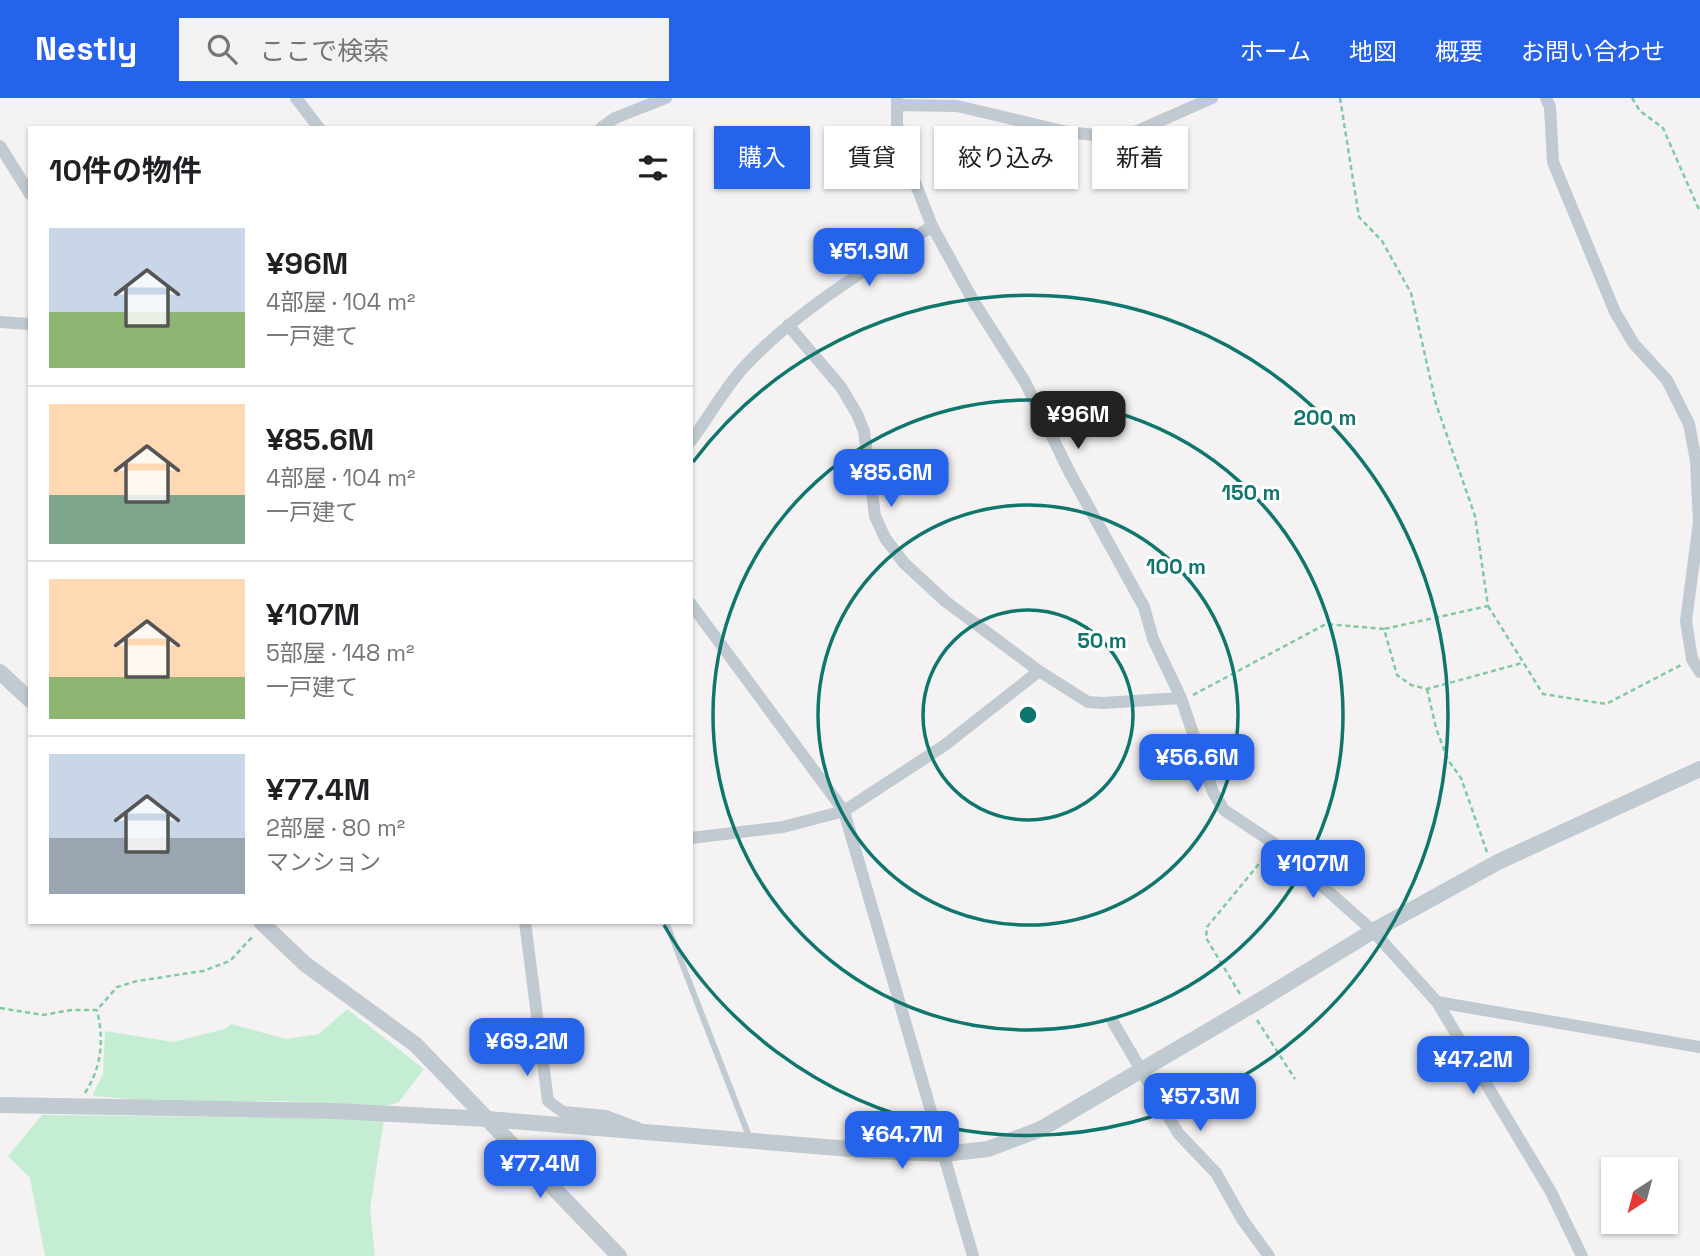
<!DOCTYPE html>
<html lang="ja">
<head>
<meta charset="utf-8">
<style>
	:root { --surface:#fff; --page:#f2f2f2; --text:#202124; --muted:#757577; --line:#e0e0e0; --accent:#2563eb }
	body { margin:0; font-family:"Space Grotesk","Noto Sans JP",sans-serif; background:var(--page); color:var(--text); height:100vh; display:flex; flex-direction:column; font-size:26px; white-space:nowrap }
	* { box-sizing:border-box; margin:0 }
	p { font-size:23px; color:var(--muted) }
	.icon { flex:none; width:38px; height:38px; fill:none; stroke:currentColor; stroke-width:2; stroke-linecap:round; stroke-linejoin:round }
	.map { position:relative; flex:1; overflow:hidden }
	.side { position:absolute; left:28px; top:28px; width:665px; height:798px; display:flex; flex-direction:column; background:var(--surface); border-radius:0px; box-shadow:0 2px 5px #0004 }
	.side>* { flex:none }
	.hud { position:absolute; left:714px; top:28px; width:665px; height:63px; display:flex; gap:14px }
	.needle { width:46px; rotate:216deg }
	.tools { position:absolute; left:1601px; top:1059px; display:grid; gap:14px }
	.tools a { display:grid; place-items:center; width:77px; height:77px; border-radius:0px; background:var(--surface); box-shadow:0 2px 5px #0004; font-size:35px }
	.price { position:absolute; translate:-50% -60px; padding:0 16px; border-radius:14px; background:var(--accent); color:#fff; font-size:23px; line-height:46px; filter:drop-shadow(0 2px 4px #0008) }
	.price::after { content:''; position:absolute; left:50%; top:42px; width:21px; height:16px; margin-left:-10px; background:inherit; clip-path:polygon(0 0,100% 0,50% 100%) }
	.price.active { background:#222; color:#fff }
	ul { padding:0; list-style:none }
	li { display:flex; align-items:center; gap:21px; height:175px; padding:0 21px }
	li+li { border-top:2px solid var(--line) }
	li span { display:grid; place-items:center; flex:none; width:196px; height:140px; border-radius:0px; color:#555 }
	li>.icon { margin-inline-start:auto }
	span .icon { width:84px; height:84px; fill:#fffc; stroke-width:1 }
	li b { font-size:30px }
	h2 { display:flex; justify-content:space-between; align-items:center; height:84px; padding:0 21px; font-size:30px }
	.pill { padding:0 24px; border-radius:0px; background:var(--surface); box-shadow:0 2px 5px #0004; font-size:24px; line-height:63px }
	.pill.active { background:var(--accent); color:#fff }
	header { display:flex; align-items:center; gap:42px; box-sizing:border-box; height:98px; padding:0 35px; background:var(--accent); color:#fff }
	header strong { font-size:33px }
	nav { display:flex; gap:38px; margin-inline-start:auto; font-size:24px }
	.search { width:490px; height:63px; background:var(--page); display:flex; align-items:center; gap:18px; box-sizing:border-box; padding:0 24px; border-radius:0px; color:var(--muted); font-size:26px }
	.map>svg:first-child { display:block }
	.green { fill:#c5edd3 }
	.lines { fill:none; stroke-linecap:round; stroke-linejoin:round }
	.path { stroke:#7fcaa1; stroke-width:2.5; stroke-dasharray:5 3.5; stroke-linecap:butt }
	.service { stroke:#c1cad0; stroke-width:6 }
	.minor { stroke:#c1cad0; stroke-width:12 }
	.tertiary { stroke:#c1cad0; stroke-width:16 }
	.ring { fill:none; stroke:#0f766e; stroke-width:3.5 }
	.centre { fill:#0f766e; stroke:#fff; stroke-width:3.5 }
	.ring-label { font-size:21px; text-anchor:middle; font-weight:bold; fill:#0f766e; stroke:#fff; stroke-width:6; stroke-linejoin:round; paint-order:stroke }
</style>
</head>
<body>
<header>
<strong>Nestly</strong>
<div class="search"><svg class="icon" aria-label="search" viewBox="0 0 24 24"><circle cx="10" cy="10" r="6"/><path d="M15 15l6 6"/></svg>ここで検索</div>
<nav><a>ホーム</a><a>地図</a><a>概要</a><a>お問い合わせ</a></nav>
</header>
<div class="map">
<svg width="1700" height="1158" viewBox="0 0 1700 1158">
	<rect width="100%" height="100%" fill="#f4f2f2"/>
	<!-- green -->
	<path class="green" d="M 347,911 L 424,971 L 399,1004 L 384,1009 L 284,1003 L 157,1003 L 92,998 L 103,976 L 105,933 L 173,944 L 225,931 L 231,926 L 286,941 L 319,936 Z
		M 42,1017 L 384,1021 L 370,1111 L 375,1158 L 45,1158 L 30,1080 L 8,1058 Z"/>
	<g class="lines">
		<!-- path -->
		<path class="path" d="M 1340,0 L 1359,119 L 1382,143 L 1411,195 L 1436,306 L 1475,418 L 1488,508 L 1384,531
			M 1632,0 L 1640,13 L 1663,30 L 1700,114
			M 1488,508 L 1543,596 L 1606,606 L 1681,567
			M 1427,591 L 1436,630 L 1448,662 L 1461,680 L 1487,754
			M 1193,597 L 1326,526 L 1384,531 L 1397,577 L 1411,587 L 1427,591 L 1522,565
			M 1240,896 L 1206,840 L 1207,829 L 1268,755
			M 0,910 L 43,917 L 71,912 L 97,912 L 117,889 L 137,883 L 203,873 L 230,863 L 254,837
			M 1257,922 L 1295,981
			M 85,995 C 102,968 104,942 97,912"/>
		<!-- service -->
		<path class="service" d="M 666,824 L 750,1041"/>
		<!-- minor -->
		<path class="minor" d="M 296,0 L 319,30
			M 897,0 L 897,26 L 902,51 L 932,128 L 974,204 L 1025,284 L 1070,375 L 1144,509 L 1153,541 L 1181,600 L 1213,694 L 1224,712 L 1275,746 L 1373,833 L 1437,904 L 1551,1094 L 1582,1158
			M 1546,0 L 1550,9 L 1553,64 L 1615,214 L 1634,246 L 1667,282 L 1689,326 L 1696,363 L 1699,424 L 1686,523 L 1692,561 L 1700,574
			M 898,7 L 957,8 L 1067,34 L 1104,38 L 1135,34 L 1212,0
			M 601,30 L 615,20 L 666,0
			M 0,48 L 30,96
			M 0,224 L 30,226
			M 788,227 L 841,289 L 857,316 L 864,333 L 875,418 L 885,440 L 904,465 L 945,503 L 1039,573 L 1088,604 L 1103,605 L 1181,600
			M 691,343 C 709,319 724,291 744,269 C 797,212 868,171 932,128
			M 691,506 L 844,713 L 973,1158
			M 691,740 L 783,729 L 844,713 L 945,647 L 1039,573
			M 525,824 L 548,1003 L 563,1014 L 606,1018 L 638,1030
			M 1437,904 L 1700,949
			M 1113,924 L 1178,1035 L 1216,1075 L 1242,1121 L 1269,1158"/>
		<!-- tertiary -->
		<path class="tertiary" d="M 0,574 L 30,602
			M 261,824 L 305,866 L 416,947 L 619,1158
			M 0,1007 L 335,1013 L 487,1021 L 875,1053 L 944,1056 L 988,1051 L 1041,1031 L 1249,909 L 1373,833 L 1498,764 L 1700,671"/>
	</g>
	<!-- distance rings -->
	<g class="ring">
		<circle cx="1028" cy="617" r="105"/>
		<circle cx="1028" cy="617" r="210"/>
		<circle cx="1028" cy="617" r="315"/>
		<path d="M693 364A420 420 0 1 1 664 827"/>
	</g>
	<circle cx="1028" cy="617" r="10" class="centre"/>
	<g class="ring-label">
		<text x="1325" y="327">200 m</text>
		<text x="1251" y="402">150 m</text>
		<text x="1176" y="476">100 m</text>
		<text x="1102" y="550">50 m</text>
	</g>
</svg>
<div class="tools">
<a><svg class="needle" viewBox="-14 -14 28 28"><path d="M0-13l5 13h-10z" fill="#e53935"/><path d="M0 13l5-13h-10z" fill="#757577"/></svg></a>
</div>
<b class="price" style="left:869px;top:190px">¥51.9M</b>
<b class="price active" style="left:1078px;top:353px">¥96M</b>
<b class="price" style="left:891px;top:411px">¥85.6M</b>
<b class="price" style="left:1197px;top:696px">¥56.6M</b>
<b class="price" style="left:1313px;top:802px">¥107M</b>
<b class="price" style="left:527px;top:980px">¥69.2M</b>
<b class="price" style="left:1473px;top:998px">¥47.2M</b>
<b class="price" style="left:1200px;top:1035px">¥57.3M</b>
<b class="price" style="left:902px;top:1073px">¥64.7M</b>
<b class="price" style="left:540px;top:1102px">¥77.4M</b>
<div class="hud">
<a class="pill active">購入</a>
<a class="pill">賃貸</a>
<a class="pill">絞り込み</a>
<a class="pill">新着</a>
</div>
<section class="side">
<h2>10件の物件<svg class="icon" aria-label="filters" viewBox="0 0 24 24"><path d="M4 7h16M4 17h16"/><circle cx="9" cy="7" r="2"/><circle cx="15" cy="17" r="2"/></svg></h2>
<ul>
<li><span style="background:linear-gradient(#c9d6e8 60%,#8fb573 0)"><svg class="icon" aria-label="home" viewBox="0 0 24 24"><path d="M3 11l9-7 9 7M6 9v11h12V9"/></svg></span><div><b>¥96M</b><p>4部屋 · 104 m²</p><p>一戸建て</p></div></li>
<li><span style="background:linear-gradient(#ffd9b3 65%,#7fa58c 0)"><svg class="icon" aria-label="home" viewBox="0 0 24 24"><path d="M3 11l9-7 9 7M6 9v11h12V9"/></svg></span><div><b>¥85.6M</b><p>4部屋 · 104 m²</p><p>一戸建て</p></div></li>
<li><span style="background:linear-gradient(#ffd9b3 70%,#8fb573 0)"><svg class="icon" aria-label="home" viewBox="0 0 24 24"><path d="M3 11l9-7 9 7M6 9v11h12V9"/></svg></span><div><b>¥107M</b><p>5部屋 · 148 m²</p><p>一戸建て</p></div></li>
<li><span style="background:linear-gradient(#c9d6e8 60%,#9aa5b1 0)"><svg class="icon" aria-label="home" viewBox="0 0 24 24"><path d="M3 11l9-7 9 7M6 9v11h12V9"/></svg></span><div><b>¥77.4M</b><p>2部屋 · 80 m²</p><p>マンション</p></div></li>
</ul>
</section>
</div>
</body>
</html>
